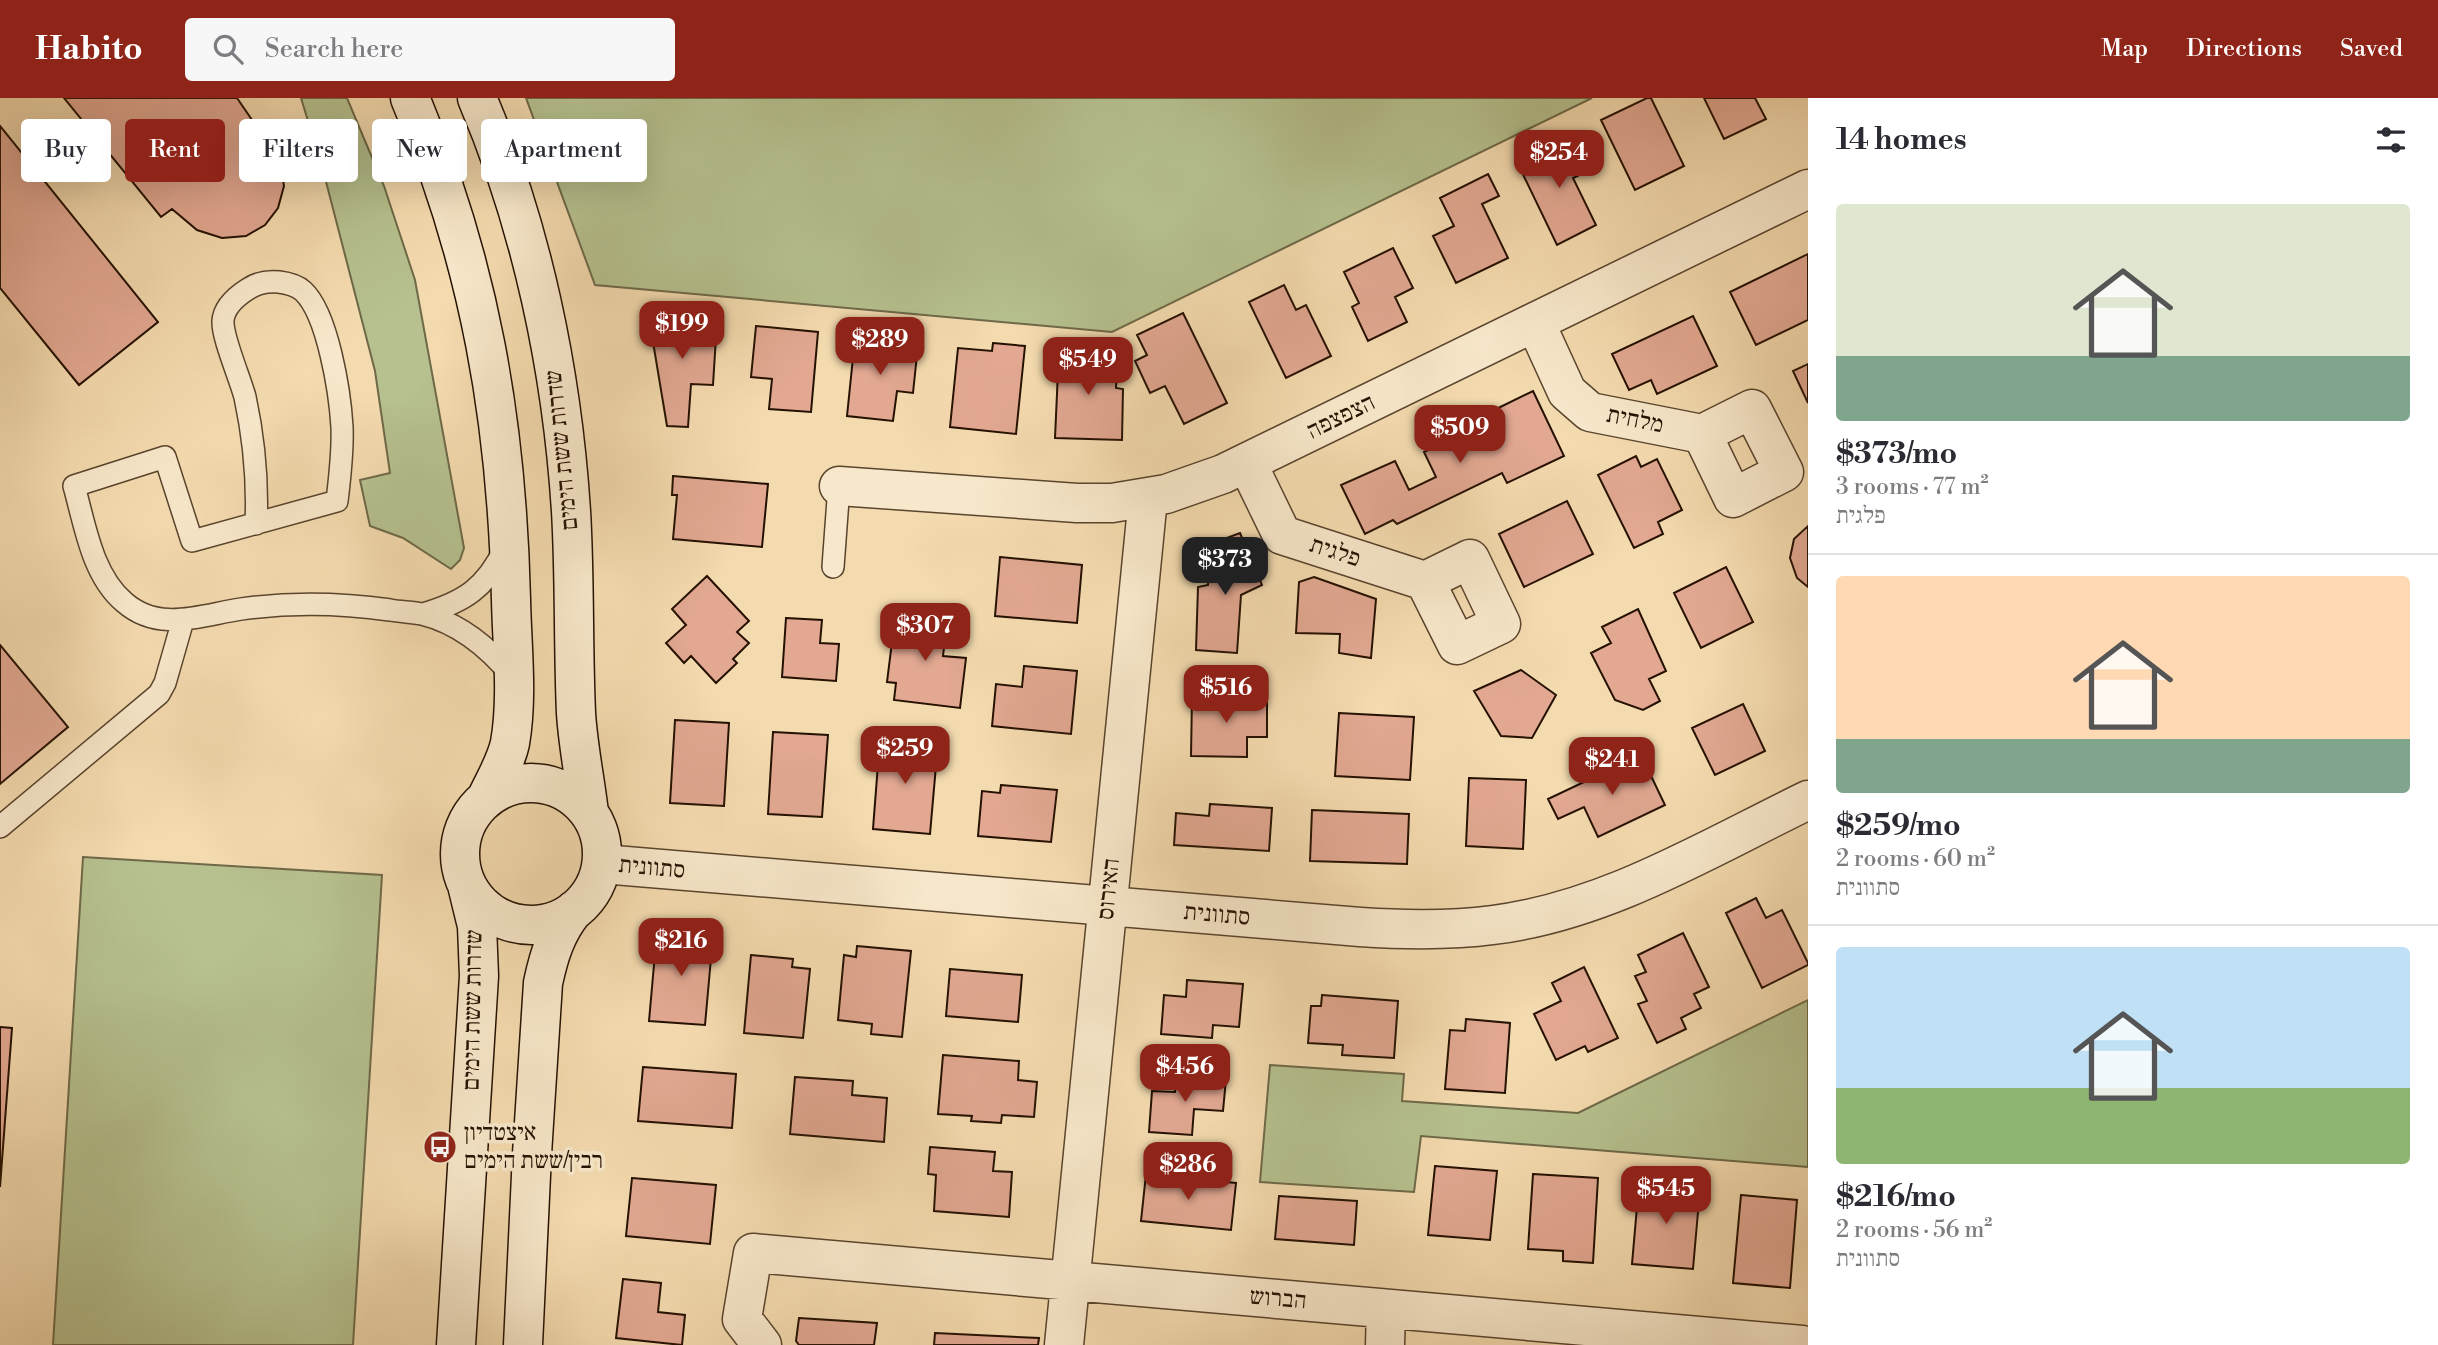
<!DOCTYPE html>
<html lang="en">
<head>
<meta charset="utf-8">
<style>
	:root { --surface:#fff; --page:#f7f7f7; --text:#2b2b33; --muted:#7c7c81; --line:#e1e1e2; --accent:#8f2418 }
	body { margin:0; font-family:"Libre Bodoni","Frank Ruhl Libre",serif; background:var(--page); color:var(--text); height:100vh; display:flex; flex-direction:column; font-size:26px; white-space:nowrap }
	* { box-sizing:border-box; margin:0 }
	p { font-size:23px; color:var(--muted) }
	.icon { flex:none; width:38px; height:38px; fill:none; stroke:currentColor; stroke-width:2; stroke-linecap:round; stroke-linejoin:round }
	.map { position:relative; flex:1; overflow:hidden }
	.side { display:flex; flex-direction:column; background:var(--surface); width:630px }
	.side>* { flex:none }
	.top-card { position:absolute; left:21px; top:21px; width:665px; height:63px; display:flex; gap:14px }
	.price { position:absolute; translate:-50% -60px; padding:0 16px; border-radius:14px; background:var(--accent); color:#fff; font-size:23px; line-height:46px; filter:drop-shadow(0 2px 4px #0008) }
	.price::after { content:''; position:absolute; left:50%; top:42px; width:21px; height:16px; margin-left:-10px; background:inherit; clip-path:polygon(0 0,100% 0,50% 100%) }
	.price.current { background:#222; color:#fff }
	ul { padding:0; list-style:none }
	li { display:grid; align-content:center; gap:14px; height:371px; padding:0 28px }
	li+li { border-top:2px solid var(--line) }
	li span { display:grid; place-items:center; height:217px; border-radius:7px; color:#555 }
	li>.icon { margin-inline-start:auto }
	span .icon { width:126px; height:126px; fill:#fffc; stroke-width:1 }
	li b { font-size:30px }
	h2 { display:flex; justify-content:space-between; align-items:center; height:84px; padding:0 28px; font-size:30px }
	.chip { padding:0 24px; border-radius:7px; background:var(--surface); box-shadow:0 7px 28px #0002; font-size:24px; line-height:63px }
	.chip.current { background:var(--accent); color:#fff }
	header { display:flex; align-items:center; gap:42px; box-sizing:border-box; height:98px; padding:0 35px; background:var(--accent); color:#fff }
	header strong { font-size:33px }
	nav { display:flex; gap:38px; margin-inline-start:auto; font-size:24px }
	.search { width:490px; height:63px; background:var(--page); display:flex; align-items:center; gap:18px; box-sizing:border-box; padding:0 24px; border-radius:7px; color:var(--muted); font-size:26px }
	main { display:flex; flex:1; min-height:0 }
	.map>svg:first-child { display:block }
	.green { fill:#b6c18f; stroke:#6e6948; stroke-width:2 }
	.building { fill:#e2a892; stroke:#251102; stroke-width:2 }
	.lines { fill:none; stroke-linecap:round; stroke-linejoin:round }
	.lane-casing { stroke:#59442d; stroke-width:24 }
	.street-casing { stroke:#59442d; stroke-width:41 }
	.secondary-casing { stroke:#251102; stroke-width:41 }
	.lane { stroke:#f8e8cb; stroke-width:21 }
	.street { stroke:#f8e8cb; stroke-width:38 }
	.secondary { stroke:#f8e8cb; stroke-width:38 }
	.labels { text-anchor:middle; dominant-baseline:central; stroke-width:7; stroke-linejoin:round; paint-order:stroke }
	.street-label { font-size:24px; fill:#251102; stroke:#f8e8cb }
	.poi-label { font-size:24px; fill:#251102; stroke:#f8e8cb; text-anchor:start }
</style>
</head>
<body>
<header>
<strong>Habito</strong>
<div class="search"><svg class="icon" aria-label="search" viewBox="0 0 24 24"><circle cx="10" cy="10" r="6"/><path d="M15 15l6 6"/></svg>Search here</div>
<nav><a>Map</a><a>Directions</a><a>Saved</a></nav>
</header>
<main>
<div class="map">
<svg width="1808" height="1247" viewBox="0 0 1808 1247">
	<rect width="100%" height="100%" fill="#f4dbaf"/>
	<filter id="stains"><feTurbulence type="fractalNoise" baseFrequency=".00286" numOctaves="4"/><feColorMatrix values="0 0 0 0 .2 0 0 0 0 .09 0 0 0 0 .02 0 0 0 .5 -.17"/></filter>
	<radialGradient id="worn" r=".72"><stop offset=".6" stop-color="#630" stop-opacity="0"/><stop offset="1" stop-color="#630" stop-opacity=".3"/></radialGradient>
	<!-- green -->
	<path class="green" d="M 301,0 L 347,0 L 384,88 L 415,182 L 464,450 L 460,462 L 451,471 L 403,440 L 370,428 L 360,382 L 390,375 L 375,273 L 323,72 Z
		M 526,0 L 1592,0 L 1112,234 L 595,187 Z
		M 83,759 L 382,777 L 353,1247 L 53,1247 Z
		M 1808,902 L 1808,1069 L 1421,1038 L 1414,1094 L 1260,1084 L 1270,967 L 1404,976 L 1402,1003 L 1578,1015 Z"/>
	<!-- building -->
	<path class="building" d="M 64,0 L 237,0 L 280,63 L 284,88 L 278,110 L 265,127 L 246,138 L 222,140 L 197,132 L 172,111 L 161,119 Z
		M 1647,0 L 1651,0 L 1684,68 L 1635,92 L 1601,22 Z
		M 1704,0 L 1755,0 L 1766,21 L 1724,41 Z
		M 0,28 L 158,224 L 79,287 L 0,190 Z
		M 1571,40 L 1586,74 L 1573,80 L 1596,127 L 1557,147 L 1518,66 Z
		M 1488,76 L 1499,98 L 1482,106 L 1508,160 L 1456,185 L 1433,138 L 1454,128 L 1440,100 Z
		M 1393,150 L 1413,190 L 1395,199 L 1407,224 L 1368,243 L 1352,209 L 1359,205 L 1344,174 Z
		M 1808,156 L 1808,222 L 1756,247 L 1730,194 Z
		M 1284,187 L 1296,212 L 1306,207 L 1331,258 L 1286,280 L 1249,204 Z
		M 648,214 L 717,223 L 713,287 L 691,286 L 688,329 L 667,328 Z
		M 1183,215 L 1227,305 L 1184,326 L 1165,288 L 1150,295 L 1135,263 L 1147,257 L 1137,237 Z
		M 1693,218 L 1717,268 L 1657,296 L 1651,282 L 1629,292 L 1612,256 Z
		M 756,228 L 818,234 L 811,314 L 769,311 L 772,281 L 751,279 Z
		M 855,240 L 918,247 L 913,295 L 897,293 L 893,323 L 847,318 Z
		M 993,245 L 1025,248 L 1016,336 L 950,329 L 958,250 L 992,253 Z
		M 1059,251 L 1109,253 L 1108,272 L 1117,273 L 1116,290 L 1123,291 L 1122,342 L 1055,340 Z
		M 1808,266 L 1808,305 L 1793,273 Z
		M 1533,293 L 1564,358 L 1507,385 L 1502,375 L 1397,426 L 1393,422 L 1365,436 L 1341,387 L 1395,363 L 1409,392 L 1436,379 L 1424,354 L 1487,323 L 1484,317 Z
		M 1636,358 L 1641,369 L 1657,361 L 1682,412 L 1658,424 L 1663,436 L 1634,450 L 1598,377 Z
		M 673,378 L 768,386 L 762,449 L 673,441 L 677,397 L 672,397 Z
		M 1567,403 L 1593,456 L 1524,489 L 1499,436 Z
		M 1808,428 L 1808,489 L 1797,480 L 1790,460 L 1794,441 Z
		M 1240,435 L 1262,487 L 1241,497 L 1237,555 L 1196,552 L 1198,489 L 1208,487 L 1209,457 L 1224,453 L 1221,442 Z
		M 1000,459 L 1082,467 L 1077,525 L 995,518 Z
		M 1726,469 L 1753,524 L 1701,550 L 1674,495 Z
		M 707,478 L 749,523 L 737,534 L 749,545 L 733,561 L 737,565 L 716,585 L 691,558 L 684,565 L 666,545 L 686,527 L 672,511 Z
		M 1314,479 L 1376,501 L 1371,560 L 1339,555 L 1340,536 L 1296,535 L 1299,484 Z
		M 1638,511 L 1666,573 L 1649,581 L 1660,603 L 1643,612 L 1615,602 L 1591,555 L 1611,545 L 1602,529 Z
		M 921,514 L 948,517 L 943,558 L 966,560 L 960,610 L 894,602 L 896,585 L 887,584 L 895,520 L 919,524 Z
		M 786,520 L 822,522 L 820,545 L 839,546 L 836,583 L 782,579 Z
		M 0,547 L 68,629 L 0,686 Z
		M 1024,568 L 1077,573 L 1071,636 L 992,628 L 996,586 L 1022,589 Z
		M 1521,572 L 1556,597 L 1532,640 L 1501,638 L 1474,593 Z
		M 1192,599 L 1267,601 L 1267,639 L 1247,639 L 1247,659 L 1191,658 Z
		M 1743,606 L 1765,653 L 1715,677 L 1692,630 Z
		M 1339,615 L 1414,619 L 1410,682 L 1335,678 Z
		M 675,622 L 729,625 L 724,708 L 670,705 Z
		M 773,634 L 828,637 L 822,719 L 768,716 Z
		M 880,640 L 938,645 L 930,736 L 873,731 Z
		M 1641,657 L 1665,707 L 1598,739 L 1584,709 L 1558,721 L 1548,701 Z
		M 1469,680 L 1526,682 L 1523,751 L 1466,748 Z
		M 1001,687 L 1057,692 L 1051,744 L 978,738 L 982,693 L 1000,695 Z
		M 1210,706 L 1272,710 L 1269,753 L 1174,747 L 1176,715 L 1209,718 Z
		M 1312,712 L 1409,716 L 1407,766 L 1310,763 Z
		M 1756,800 L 1766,820 L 1782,812 L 1808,865 L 1808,867 L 1762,890 L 1726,815 Z
		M 657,833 L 713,838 L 705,927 L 649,923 Z
		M 1683,835 L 1709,889 L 1694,896 L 1701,910 L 1681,920 L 1686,931 L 1657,945 L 1638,906 L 1647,903 L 1635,878 L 1646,874 L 1638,857 Z
		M 857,848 L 911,853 L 902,939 L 871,936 L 872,926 L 838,922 L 844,857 L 856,859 Z
		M 751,857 L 793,861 L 792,869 L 810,871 L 803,940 L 744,935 Z
		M 1584,869 L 1618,940 L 1588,954 L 1585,948 L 1556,962 L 1534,916 L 1561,903 L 1552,885 Z
		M 950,871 L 1022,877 L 1018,924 L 946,918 Z
		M 1187,882 L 1243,886 L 1239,929 L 1213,927 L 1212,940 L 1161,936 L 1164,897 L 1186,899 Z
		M 1322,897 L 1398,903 L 1394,960 L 1342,957 L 1343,947 L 1308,945 L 1311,908 L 1321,908 Z
		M 1466,921 L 1510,925 L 1505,995 L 1445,991 L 1450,932 L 1465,933 Z
		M 0,929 L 12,930 L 0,1089 Z
		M 943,957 L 1019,963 L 1018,982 L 1037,984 L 1034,1019 L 1002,1017 L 1001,1025 L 971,1023 L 972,1018 L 938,1016 Z
		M 643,969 L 736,976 L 732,1030 L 638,1023 Z
		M 1177,977 L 1226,981 L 1223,1013 L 1194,1011 L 1192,1037 L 1149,1034 L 1152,993 L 1175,994 Z
		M 795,979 L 853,983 L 852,997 L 887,1000 L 884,1044 L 790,1036 Z
		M 930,1049 L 995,1054 L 993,1073 L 1012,1074 L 1009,1119 L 934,1113 L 936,1077 L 928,1076 Z
		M 1435,1068 L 1497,1073 L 1490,1142 L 1428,1137 Z
		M 1146,1076 L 1236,1085 L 1231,1132 L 1141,1123 Z
		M 1533,1076 L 1598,1080 L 1593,1165 L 1563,1163 L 1563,1153 L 1528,1151 Z
		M 632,1080 L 716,1087 L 710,1146 L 626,1138 Z
		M 1639,1086 L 1700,1091 L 1693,1171 L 1632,1166 Z
		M 1741,1097 L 1797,1102 L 1790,1190 L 1733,1185 Z
		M 1279,1098 L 1357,1103 L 1354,1147 L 1275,1141 Z
		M 623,1181 L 661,1185 L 658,1214 L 685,1217 L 682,1247 L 616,1240 Z
		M 799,1220 L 877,1225 L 874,1247 L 799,1247 L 796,1243 Z
		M 935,1235 L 1039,1240 L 1038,1247 L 934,1247 Z"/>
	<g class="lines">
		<defs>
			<path id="lane" d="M 256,426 C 258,383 254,341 245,299 C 240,280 222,239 223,223 C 224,208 237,198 248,191 C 257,185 268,183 279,184 C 287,185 296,187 303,193 C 328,216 340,295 342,329 C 343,354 340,378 337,403 L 192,443 L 165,359 L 74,388 C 85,427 92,477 124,504 C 159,535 201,517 241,511 C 291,504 340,505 390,512 C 401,514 412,514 422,516 C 459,525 490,551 513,579
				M 833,469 L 839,388
				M 423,516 C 464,504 486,490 505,450
				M 0,729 L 159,596 L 165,585 L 183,522"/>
			<path id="street" d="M 1535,224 L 1567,294 L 1590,314 L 1702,336
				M 1752,311 L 1784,374 L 1733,400 L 1702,336 Z
				M 1247,365 L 1282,437 L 1425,483 L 1470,461 L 1501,526 L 1457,547 L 1425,483
				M 839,388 L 1077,405 L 1112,405 L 1166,396 L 1223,376 L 1808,91
				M 602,766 L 1360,829 C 1405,832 1448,833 1493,827 C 1606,813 1707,751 1808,702
				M 762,1247 L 742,1221 L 753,1155 L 1802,1247
				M 1064,1247 L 1148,400
				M 1385,1247 L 1386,1211"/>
			<path id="secondary" d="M 410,0 C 480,165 507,324 511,502 C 512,549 518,599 510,645 C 506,664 495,682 487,699
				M 477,0 C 532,129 562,273 571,413 C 575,480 573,547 576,615 C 578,648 585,681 589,715
				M460 756a71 71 0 1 1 142 0a71 71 0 1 1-142 0Z
				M 456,1247 L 479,878 L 477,828 L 467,787
				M 523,1247 L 532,1056 L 543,885 C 549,857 556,834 574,812"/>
		</defs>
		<!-- lane casing -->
		<use href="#lane" class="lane-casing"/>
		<!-- street casing -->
		<use href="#street" class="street-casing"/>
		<!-- secondary casing -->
		<use href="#secondary" class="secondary-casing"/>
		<!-- lane -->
		<use href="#lane" class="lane"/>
		<!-- street -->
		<use href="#street" class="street"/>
		<!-- secondary -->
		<use href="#secondary" class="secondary"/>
	</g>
	<!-- icons -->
	<defs>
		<symbol id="bus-disc" viewBox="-11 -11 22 22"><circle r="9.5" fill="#8f2418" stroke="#f8e8cb"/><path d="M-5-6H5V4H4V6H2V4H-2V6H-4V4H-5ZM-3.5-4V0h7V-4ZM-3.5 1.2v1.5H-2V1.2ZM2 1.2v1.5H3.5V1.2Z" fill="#fff"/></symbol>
	</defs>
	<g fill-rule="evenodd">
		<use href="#bus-disc" x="421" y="1030" width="38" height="38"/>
	</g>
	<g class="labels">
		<!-- street labels -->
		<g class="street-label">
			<text transform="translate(1341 319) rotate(-26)">הצפצפה</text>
			<text transform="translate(1635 322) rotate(11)">מלחית</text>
			<text transform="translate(562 352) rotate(-96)">שדרות ששת הימים</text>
			<text transform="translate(1335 454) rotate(18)">פלגית</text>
			<text transform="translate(652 770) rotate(5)">סתוונית</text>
			<text transform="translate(1109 791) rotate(-84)">האירוס</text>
			<text transform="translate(1217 817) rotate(5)">סתוונית</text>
			<text transform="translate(473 912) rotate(-89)">שדרות ששת הימים</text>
			<text transform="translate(1278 1201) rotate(5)">הברוש</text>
		</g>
		<!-- poi labels -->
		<g class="poi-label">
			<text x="464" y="1035">איצטדיון<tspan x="464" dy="28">רבין/ששת הימים</tspan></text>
		</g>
	</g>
	<rect width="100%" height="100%" filter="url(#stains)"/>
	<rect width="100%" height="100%" fill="url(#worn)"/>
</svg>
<b class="price" style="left:1559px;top:92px">$254</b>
<b class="price" style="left:682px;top:263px">$199</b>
<b class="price" style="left:880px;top:279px">$289</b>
<b class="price" style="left:1088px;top:299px">$549</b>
<b class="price" style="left:1460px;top:367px">$509</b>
<b class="price current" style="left:1225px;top:499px">$373</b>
<b class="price" style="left:925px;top:565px">$307</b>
<b class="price" style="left:1226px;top:627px">$516</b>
<b class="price" style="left:905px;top:688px">$259</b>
<b class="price" style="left:1612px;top:699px">$241</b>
<b class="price" style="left:681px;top:880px">$216</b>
<b class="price" style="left:1185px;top:1006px">$456</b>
<b class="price" style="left:1188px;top:1104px">$286</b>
<b class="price" style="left:1666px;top:1128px">$545</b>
<div class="top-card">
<a class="chip">Buy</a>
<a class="chip current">Rent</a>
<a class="chip">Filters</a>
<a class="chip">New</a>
<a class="chip">Apartment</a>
</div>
</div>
<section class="side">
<h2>14 homes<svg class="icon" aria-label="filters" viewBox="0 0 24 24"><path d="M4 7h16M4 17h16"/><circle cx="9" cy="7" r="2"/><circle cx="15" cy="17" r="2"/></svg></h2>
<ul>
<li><span style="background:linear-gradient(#dfe7d0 70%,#7fa58c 0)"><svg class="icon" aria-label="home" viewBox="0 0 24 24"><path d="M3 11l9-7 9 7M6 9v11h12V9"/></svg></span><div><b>$373/mo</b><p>3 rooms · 77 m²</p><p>פלגית</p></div></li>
<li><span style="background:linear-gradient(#ffd9b3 75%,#7fa58c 0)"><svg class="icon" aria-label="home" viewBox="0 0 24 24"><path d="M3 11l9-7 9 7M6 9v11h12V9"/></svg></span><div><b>$259/mo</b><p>2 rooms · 60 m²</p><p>סתוונית</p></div></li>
<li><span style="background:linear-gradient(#bfe0f5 65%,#8fb573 0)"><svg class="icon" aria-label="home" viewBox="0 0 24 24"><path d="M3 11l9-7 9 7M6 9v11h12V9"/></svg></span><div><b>$216/mo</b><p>2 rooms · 56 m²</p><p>סתוונית</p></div></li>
</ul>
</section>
</main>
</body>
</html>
